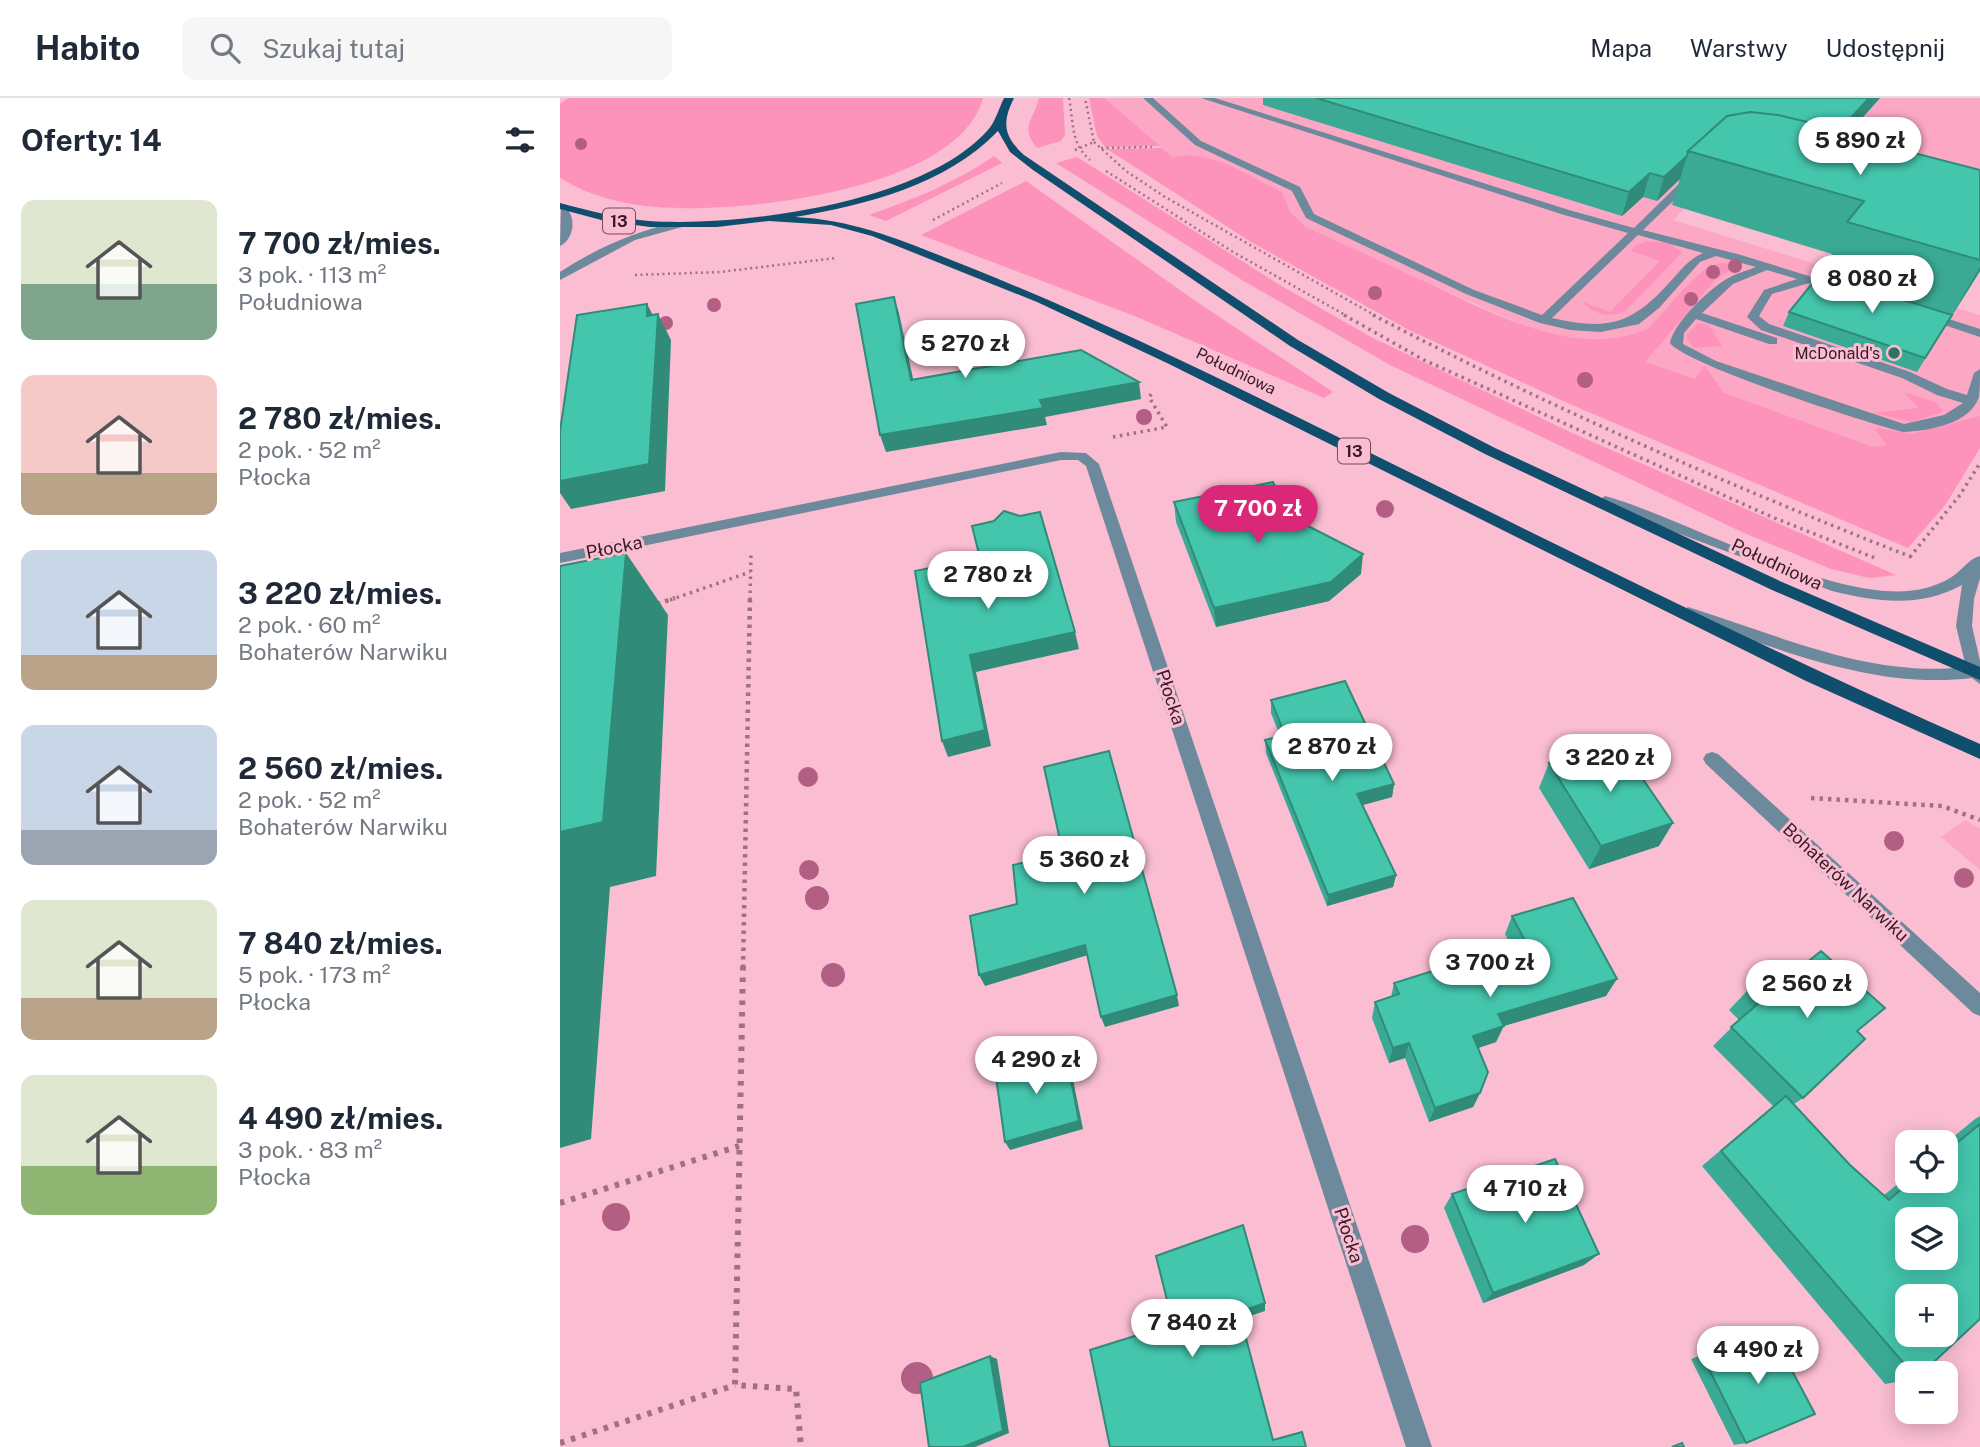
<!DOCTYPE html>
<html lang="pl">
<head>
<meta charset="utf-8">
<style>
	:root { --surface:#fff; --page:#f6f6f7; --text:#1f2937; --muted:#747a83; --line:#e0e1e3; --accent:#db2777 }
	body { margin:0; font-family:"Public Sans",sans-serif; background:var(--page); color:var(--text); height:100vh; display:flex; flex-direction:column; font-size:26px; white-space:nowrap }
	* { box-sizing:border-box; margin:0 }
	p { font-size:23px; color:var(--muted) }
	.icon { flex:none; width:38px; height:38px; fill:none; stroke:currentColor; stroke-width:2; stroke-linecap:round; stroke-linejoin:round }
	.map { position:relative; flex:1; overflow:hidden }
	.details { display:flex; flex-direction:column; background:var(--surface); width:560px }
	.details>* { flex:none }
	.fabs { position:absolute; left:1335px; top:1032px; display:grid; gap:14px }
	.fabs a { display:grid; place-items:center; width:63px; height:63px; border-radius:14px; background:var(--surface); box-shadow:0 4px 18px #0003; font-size:35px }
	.price { position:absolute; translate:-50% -60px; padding:0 16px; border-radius:24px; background:#fff; color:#222; font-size:23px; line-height:46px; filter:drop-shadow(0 2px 4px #0008) }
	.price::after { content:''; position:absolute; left:50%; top:42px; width:21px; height:16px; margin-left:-10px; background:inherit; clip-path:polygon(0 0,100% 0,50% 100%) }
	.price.active { background:var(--accent); color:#fff }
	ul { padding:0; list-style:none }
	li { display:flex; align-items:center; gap:21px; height:175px; padding:0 21px }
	li span { display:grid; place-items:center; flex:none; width:196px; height:140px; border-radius:14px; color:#555 }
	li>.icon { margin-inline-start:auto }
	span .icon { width:84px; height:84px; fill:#fffc; stroke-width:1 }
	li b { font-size:30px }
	h2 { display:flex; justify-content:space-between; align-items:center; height:84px; padding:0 21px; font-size:30px }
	header { display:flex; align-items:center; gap:42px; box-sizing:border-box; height:98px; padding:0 35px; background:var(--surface); border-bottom:2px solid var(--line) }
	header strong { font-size:33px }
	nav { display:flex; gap:38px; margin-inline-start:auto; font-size:24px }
	.search { width:490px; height:63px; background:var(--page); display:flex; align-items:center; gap:18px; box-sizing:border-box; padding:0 24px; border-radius:14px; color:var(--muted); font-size:26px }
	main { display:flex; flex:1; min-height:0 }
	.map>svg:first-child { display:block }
	.built { fill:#fca8c5 }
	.green { fill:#fd93ba }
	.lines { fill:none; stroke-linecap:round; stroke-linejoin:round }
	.path-far3 { stroke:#a07281; stroke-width:2.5; stroke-dasharray:2 3.5; stroke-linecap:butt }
	.path-far2 { stroke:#a07281; stroke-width:3.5; stroke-dasharray:2.5 4.5; stroke-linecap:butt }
	.path-far1 { stroke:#a07281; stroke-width:4.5; stroke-dasharray:3.5 5; stroke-linecap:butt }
	.path { stroke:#a07281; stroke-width:6; stroke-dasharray:4.5 7; stroke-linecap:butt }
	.service { fill:#6d899c; fill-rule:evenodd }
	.minor { fill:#6d899c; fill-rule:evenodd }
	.tertiary { fill:#6d899c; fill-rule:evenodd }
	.primary { fill:#104e6e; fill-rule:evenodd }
	.tree { fill:#b35e83 }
	.wall { fill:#3aaa95 }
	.shaded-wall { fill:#308b79 }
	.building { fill:#44c6ad; stroke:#308b79; stroke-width:2; fill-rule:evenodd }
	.poi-dot { fill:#2f7264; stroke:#fabdd1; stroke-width:2.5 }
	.labels { text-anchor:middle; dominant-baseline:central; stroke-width:6; stroke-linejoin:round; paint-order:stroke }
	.shield { fill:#fabdd1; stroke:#724c59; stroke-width:2 }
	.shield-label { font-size:16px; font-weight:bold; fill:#371b25 }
	.far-poi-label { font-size:16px; fill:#371b25; stroke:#fabdd1; text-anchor:end }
	.far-street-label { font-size:16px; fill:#371b25; stroke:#fabdd1 }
	.street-label { font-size:18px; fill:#371b25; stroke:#fabdd1 }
</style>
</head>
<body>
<header>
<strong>Habito</strong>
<div class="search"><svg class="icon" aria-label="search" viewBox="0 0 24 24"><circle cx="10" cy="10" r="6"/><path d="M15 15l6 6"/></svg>Szukaj tutaj</div>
<nav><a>Mapa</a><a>Warstwy</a><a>Udostępnij</a></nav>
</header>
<main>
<section class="details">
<h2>Oferty: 14<svg class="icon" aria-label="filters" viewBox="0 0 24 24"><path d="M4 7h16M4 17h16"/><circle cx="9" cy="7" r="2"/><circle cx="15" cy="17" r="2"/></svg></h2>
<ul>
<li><span style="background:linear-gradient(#dfe7d0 60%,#7fa58c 0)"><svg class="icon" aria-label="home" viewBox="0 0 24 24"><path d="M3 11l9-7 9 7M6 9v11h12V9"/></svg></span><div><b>7 700 zł/mies.</b><p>3 pok. · 113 m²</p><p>Południowa</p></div></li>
<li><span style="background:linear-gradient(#f6c9c9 70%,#b9a48a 0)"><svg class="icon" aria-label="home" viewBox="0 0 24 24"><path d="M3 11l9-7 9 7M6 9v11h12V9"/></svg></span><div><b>2 780 zł/mies.</b><p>2 pok. · 52 m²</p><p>Płocka</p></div></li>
<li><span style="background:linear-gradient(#c9d6e8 75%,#b9a48a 0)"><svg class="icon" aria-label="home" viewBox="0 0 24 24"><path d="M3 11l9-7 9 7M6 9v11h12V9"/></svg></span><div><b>3 220 zł/mies.</b><p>2 pok. · 60 m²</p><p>Bohaterów Narwiku</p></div></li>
<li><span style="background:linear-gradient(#c9d6e8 75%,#9aa5b1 0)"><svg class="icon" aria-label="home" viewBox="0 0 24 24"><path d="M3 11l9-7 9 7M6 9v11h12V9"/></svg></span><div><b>2 560 zł/mies.</b><p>2 pok. · 52 m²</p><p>Bohaterów Narwiku</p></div></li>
<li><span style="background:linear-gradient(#dfe7d0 70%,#b9a48a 0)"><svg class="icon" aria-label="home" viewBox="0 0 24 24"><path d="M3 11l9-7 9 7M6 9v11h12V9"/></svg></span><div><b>7 840 zł/mies.</b><p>5 pok. · 173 m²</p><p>Płocka</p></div></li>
<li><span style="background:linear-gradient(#dfe7d0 65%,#8fb573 0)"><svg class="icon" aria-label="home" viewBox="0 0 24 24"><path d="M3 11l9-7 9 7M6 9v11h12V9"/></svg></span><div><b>4 490 zł/mies.</b><p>3 pok. · 83 m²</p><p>Płocka</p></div></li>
</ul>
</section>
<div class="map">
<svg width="1420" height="1349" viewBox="0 0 1420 1349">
	<rect width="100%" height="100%" fill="#fabdd1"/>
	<!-- built -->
	<path class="built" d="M 541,0 L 1420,0 L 1420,132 L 1171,65 L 1113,122 L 1420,217 L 1420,331 L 1376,375 L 979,235 L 706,111 L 626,70 Z
		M 1405,722 L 1420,731 L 1420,772 L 1381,739 Z"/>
	<!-- green -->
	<path class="green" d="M 8,0 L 423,0 C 398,94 175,116 96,109 C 62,106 29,98 0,80 L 0,6 Z
		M 479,0 L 503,0 L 505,37 L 501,43 L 477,50 C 459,28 474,22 479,0 Z
		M 529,0 L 544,0 L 600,48 L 545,49 L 537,38 Z
		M 602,50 L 613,59 C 651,51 688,78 722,94 L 730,114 L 746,129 C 786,147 825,165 864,183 C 929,213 1016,264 1089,230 C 1101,217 1137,173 1151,168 C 1160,164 1170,165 1178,168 L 1155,182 L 1085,264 L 1135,281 L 1144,268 L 1146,269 L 1164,295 L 1313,349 L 1327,347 L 1315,332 L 1317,330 L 1352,336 L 1420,318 L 1420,350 L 1386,406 L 1348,450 L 1005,304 L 849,232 L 691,144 L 547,51 Z
		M 434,58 L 442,65 L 326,123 L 309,117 C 354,101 395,85 434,58 Z
		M 517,59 L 720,187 L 811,239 L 1010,334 L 1336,477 L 1309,480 L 1271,471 L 1184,435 L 830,267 L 682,182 L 496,65 Z
		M 466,83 L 637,204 L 773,294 L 764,300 L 577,219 L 361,137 Z
		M 1088,143 L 1110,145 L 1122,155 L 1065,213 C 1051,220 1037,217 1025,207 L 1023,204 L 1050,214 L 1100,163 L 1071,153 L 1076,147 Z
		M 1138,225 L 1149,227 L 1162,248 L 1133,250 L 1126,238 Z
		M 1344,294 L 1375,304 L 1382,312 L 1380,315 L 1351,324 L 1313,315 L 1358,310 Z"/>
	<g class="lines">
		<!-- path-far3 -->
		<path class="path-far3" d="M 509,0 C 514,24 510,45 530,62
			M 534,44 L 566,73 L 605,99 L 816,218
			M 541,50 L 592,49
			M 515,52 L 534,44 L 525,0
			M 546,73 L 673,154 L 787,218
			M 373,122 L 442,85
			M 75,177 L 160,174 L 276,160"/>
		<!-- path-far2 -->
		<path class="path-far2" d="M 784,217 L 864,262 L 1212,419 L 1315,460
			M 813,217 C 987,308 1170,388 1354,460
			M 553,339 L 607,329 L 589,299 L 594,293
			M 1350,459 L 1400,397 L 1420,365
			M 110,502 L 190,474
			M 190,502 L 191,456"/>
		<!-- path-far1 -->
		<path class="path-far1" d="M 97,506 L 115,500
			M 1251,700 L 1382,708 L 1420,722
			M 183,870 L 190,500"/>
		<!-- path -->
		<path class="path" d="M 183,868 L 175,1287 L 236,1291 L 241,1349
			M 0,1105 L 179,1048
			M 0,1345 L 175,1287"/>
		<!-- service -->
		<path class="service" d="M 583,0 L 593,0 L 641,43 L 740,89 L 754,116 L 914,192 L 982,217 L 1068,135 L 1001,116 L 641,0 L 655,0 L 1009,112 L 1074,130 L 1129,76 L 1137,76 L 1137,80 L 1083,132 L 1181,157 L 1281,188 L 1283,190 L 1277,193 L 1249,185 L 1212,196 L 1199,218 L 1209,226 L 1350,274 L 1387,291 L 1407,297 L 1414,275 L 1420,271 C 1420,280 1420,290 1419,299 C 1410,326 1368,333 1343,334 C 1307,325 1126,267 1110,245 C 1114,225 1147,193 1165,182 C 1174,176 1186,173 1196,169 L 1156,158 L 1140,164 L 1099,210 L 1079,226 L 1041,234 L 1010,232 L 980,225 L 906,196 L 746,120 L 732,93 L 635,47 ZM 1078,137 L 1143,155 C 1129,161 1121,172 1110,184 C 1072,226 1049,233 992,220 ZM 1207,172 L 1237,181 L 1204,192 L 1187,219 L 1201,232 L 1342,280 L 1377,297 L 1403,305 L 1384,317 L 1344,326 L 1156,263 L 1123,246 L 1124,235 L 1136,221 L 1209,246 L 1217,246 L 1217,240 L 1142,215 L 1173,186 Z
			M 1367,214 L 1420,231 L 1420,239 L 1363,220 L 1363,216 Z"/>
		<!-- minor -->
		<path class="minor" d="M 501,354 L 526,355 L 539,366 L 872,1349 L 846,1349 L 526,368 L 518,362 L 501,362 L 0,465 L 0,455 Z
			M 1045,398 C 1128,421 1284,512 1366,490 C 1373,488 1384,484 1390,480 C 1401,474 1408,461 1420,458 L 1420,480 L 1414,501 L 1412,528 L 1420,563 L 1420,586 L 1412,580 C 1310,592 1217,549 1123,519 L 1120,515 L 1128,509 C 1219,537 1308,580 1406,569 L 1396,528 L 1402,487 C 1360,510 1317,504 1272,493 L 1040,406 L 1038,403 Z
			M 1152,654 L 1158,656 L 1420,895 L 1420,918 L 1413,915 L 1146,666 L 1143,661 L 1146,656 Z"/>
		<!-- tertiary -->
		<path class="tertiary" d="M 1,106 C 17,114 16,140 0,148 Z
			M 118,124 L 123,127 L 122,129 L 75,142 L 0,182 L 0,174 C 37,150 75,133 118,124 Z"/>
		<!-- primary -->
		<path class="primary" d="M 444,0 L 454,0 C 442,24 443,38 464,57 L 738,242 L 829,295 L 935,350 L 1222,484 L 1420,569 L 1420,582 L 1212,492 L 925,356 L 819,301 L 730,248 L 473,72 L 450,54 L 438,33 C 386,87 306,107 235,119 C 299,122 350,146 409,169 C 511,210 609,256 707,304 C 944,420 1179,540 1420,646 L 1420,661 L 1246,583 L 607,265 L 477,204 L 312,138 L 271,127 L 209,123 L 157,129 L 90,129 L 45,123 L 0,111 L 0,105 C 30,113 58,120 89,123 C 182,129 362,105 427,33 C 435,25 439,10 444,0 Z"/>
	</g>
	<!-- trees -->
	<g class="tree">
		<circle cx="21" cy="46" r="6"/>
		<circle cx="1175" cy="168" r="7"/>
		<circle cx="1153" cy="174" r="7"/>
		<circle cx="815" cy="195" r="7"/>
		<circle cx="1131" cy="201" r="7"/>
		<circle cx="154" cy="207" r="7"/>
		<circle cx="106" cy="225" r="7"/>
		<circle cx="431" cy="234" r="7"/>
		<circle cx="1025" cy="282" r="8"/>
		<circle cx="584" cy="319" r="8"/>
		<circle cx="825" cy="411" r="9"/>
		<circle cx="248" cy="679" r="10"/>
		<circle cx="1334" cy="743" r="10"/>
		<circle cx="249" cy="772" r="10"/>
		<circle cx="1404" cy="780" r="10"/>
		<circle cx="257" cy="800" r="12"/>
		<circle cx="273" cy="877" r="12"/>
		<circle cx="56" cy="1119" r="14"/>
		<circle cx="855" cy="1141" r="14"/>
		<circle cx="357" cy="1280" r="16"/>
	</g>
	<!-- wall -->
	<path class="wall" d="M 701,0 L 1320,0 L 1286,37 L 1420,72 L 1420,173 L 1357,274 L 1223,228 L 1229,214 L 1263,177 L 1272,156 L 1112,107 L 1120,81 L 1097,103 L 1083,99 L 1062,118 L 703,7 L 703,0 Z
		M 614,404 L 722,404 L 801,476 L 769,503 L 656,529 L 616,424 Z
		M 711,602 L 834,686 L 832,699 L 802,707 L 836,777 L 833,789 L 767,808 L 706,655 L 705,642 L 720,638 L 711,615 Z
		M 989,665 L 1099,748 L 1029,771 L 979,690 Z
		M 952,818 L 1046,898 L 943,928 L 936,944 L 918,950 L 920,995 L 913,1009 L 869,1024 L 845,960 L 829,965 L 812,920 L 815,904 L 831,899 L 834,885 L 886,881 L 958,862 L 945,836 Z
		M 1188,892 L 1297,933 L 1243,1000 L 1234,1006 L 1290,1067 L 1324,1097 L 1348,1078 L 1348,1083 L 1386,1083 L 1386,1045 L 1415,1021 L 1420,1018 L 1420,1221 L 1353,1276 L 1348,1276 L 1348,1282 L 1325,1286 L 1142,1068 L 1213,1008 L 1153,948 L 1179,922 L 1169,912 Z
		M 892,1096 L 1024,1167 L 923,1205 L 884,1110 Z
		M 1210,1231 L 1186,1345 L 1174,1347 L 1131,1261 Z"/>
	<!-- shaded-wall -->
	<path class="shaded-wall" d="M 1309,0 L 1320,0 L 1255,73 L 1264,49 Z
		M 1127,58 L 1120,81 L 1097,103 L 1104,79 Z
		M 1090,75 L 1083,99 L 1062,118 L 1069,94 Z
		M 1420,169 L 1420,173 L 1391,219 Z
		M 334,199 L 339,215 L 357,299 L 351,282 Z
		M 87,206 L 97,225 L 98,216 L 111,242 L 105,393 L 11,411 L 0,395 L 0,383 L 87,218 Z
		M 579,284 L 581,301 L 485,319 L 487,327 L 326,354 L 320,337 L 480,302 Z
		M 66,455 L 108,517 L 96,778 L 50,789 L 31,1041 L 0,1050 L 0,734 Z
		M 803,456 L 801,476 L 769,503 L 656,529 L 654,510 Z
		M 515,534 L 519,551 L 416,574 L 431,648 L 388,659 L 382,643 L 410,557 Z
		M 834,686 L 832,699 L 796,709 L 797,696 Z
		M 1113,725 L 1099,748 L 1029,771 L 1041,748 Z
		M 836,777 L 833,789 L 767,808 L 768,797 Z
		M 525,847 L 528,857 L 425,888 L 419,877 Z
		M 1057,881 L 1046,898 L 930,932 L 938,916 Z
		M 617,897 L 619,908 L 545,929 L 541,919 Z
		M 944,928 L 936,944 L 906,954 L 913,938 Z
		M 849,945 L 845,960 L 829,965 L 833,950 Z
		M 505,952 L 509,962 L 523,1031 L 450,1052 L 445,1044 Z
		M 920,995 L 913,1009 L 869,1024 L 875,1010 Z
		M 1039,1156 L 1024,1167 L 923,1205 L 933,1195 Z
		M 705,1205 L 705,1213 L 681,1221 L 679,1214 Z
		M 430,1258 L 437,1261 L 449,1335 L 415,1349 L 403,1349 Z"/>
	<!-- building -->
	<path class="building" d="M 756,0 L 1309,0 L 1277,35 L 1266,32 L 1268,29 L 1218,17 L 1190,14 L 1167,18 L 1128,53 L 1127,58 L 1104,79 L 1090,75 L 1069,94 Z
		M 1190,14 L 1218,17 L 1268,29 L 1265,32 L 1420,72 L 1420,162 L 1287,124 L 1304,103 L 1128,53 L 1167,18 Z
		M 1260,176 L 1392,217 L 1365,260 L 1229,214 Z
		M 334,199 L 351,282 L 521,252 L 579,284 L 480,302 L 483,310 L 320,337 L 296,206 Z
		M 87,206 L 87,218 L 98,216 L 89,366 L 0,383 L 0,333 L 17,217 Z
		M 713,384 L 722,404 L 733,401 L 746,427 L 803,456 L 771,484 L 654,510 L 614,404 Z
		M 444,413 L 460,418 L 480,414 L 515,534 L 410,557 L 425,632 L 382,643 L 355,473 L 420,460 L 412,428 L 434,423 Z
		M 66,455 L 43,724 L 0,734 L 0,468 Z
		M 785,583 L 834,686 L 797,696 L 836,777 L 768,797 L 705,642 L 725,637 L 711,602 Z
		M 1058,645 L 1113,725 L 1041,748 L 989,665 Z
		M 549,653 L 617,897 L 541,919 L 525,847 L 419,877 L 410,818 L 457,806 L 453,767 L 503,756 L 484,669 Z
		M 1013,800 L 1057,881 L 938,916 L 944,928 L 913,938 L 928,974 L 920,995 L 875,1010 L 849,945 L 833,950 L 815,904 L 839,896 L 834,885 L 882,870 L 886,881 L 973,858 L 952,818 Z
		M 1261,853 L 1325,910 L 1297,933 L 1305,941 L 1243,1000 L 1171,929 L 1200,904 L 1188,892 L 1221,863 L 1234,875 Z
		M 505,952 L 519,1023 L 445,1044 L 435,972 Z
		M 1226,998 L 1290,1067 L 1329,1102 L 1351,1083 L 1386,1083 L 1386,1054 L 1420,1026 L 1420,1221 L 1361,1276 L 1353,1276 L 1161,1053 ZM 1348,1122 L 1386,1122 L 1386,1160 L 1348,1160 ZM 1348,1199 L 1386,1199 L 1386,1237 L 1348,1237 Z
		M 995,1061 L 1039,1156 L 933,1195 L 892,1096 Z
		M 683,1127 L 705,1205 L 679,1214 L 713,1342 L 742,1334 L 746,1349 L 550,1349 L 530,1252 L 613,1226 L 596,1158 Z
		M 1210,1231 L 1255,1316 L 1186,1345 L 1142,1257 Z
		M 430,1258 L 443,1333 L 403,1349 L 369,1349 L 360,1285 Z
		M 1122,1345 L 1124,1349 L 1112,1349 Z"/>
	<!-- markers -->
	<circle class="poi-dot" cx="1334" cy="255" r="7"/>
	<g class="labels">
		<!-- shield labels -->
		<g class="shield">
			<rect x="43" y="110.5" width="32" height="25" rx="5"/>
			<rect x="778" y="340.5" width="32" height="25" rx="5"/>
		</g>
		<g class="shield-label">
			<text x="59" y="123">13</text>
			<text x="794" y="353">13</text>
		</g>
		<!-- far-poi labels -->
		<g class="far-poi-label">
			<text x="1320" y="255">McDonald's</text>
		</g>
		<!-- far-street labels -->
		<g class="far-street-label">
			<text transform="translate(676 273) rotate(26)">Południowa</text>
		</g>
		<!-- street labels -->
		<g class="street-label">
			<text transform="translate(54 449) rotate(-11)">Płocka</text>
			<text transform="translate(1217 466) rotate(25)">Południowa</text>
			<text transform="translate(611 599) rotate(72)">Płocka</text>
			<text transform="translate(1286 784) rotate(43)">Bohaterów Narwiku</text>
			<text transform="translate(789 1137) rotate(72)">Płocka</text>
		</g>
	</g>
</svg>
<div class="fabs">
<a><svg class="icon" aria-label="locate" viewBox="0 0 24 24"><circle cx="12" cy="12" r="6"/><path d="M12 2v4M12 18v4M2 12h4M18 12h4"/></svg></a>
<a><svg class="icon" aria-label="layers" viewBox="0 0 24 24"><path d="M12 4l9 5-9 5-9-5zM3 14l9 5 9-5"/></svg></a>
<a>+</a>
<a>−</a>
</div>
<b class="price" style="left:1300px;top:79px">5 890 zł</b>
<b class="price" style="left:1312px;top:217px">8 080 zł</b>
<b class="price" style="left:405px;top:282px">5 270 zł</b>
<b class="price active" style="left:698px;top:447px">7 700 zł</b>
<b class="price" style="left:428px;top:513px">2 780 zł</b>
<b class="price" style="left:772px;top:685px">2 870 zł</b>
<b class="price" style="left:1050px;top:696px">3 220 zł</b>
<b class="price" style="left:524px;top:798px">5 360 zł</b>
<b class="price" style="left:930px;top:901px">3 700 zł</b>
<b class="price" style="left:1247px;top:922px">2 560 zł</b>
<b class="price" style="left:476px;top:998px">4 290 zł</b>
<b class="price" style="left:965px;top:1127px">4 710 zł</b>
<b class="price" style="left:632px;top:1261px">7 840 zł</b>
<b class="price" style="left:1198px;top:1288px">4 490 zł</b>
</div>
</main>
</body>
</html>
